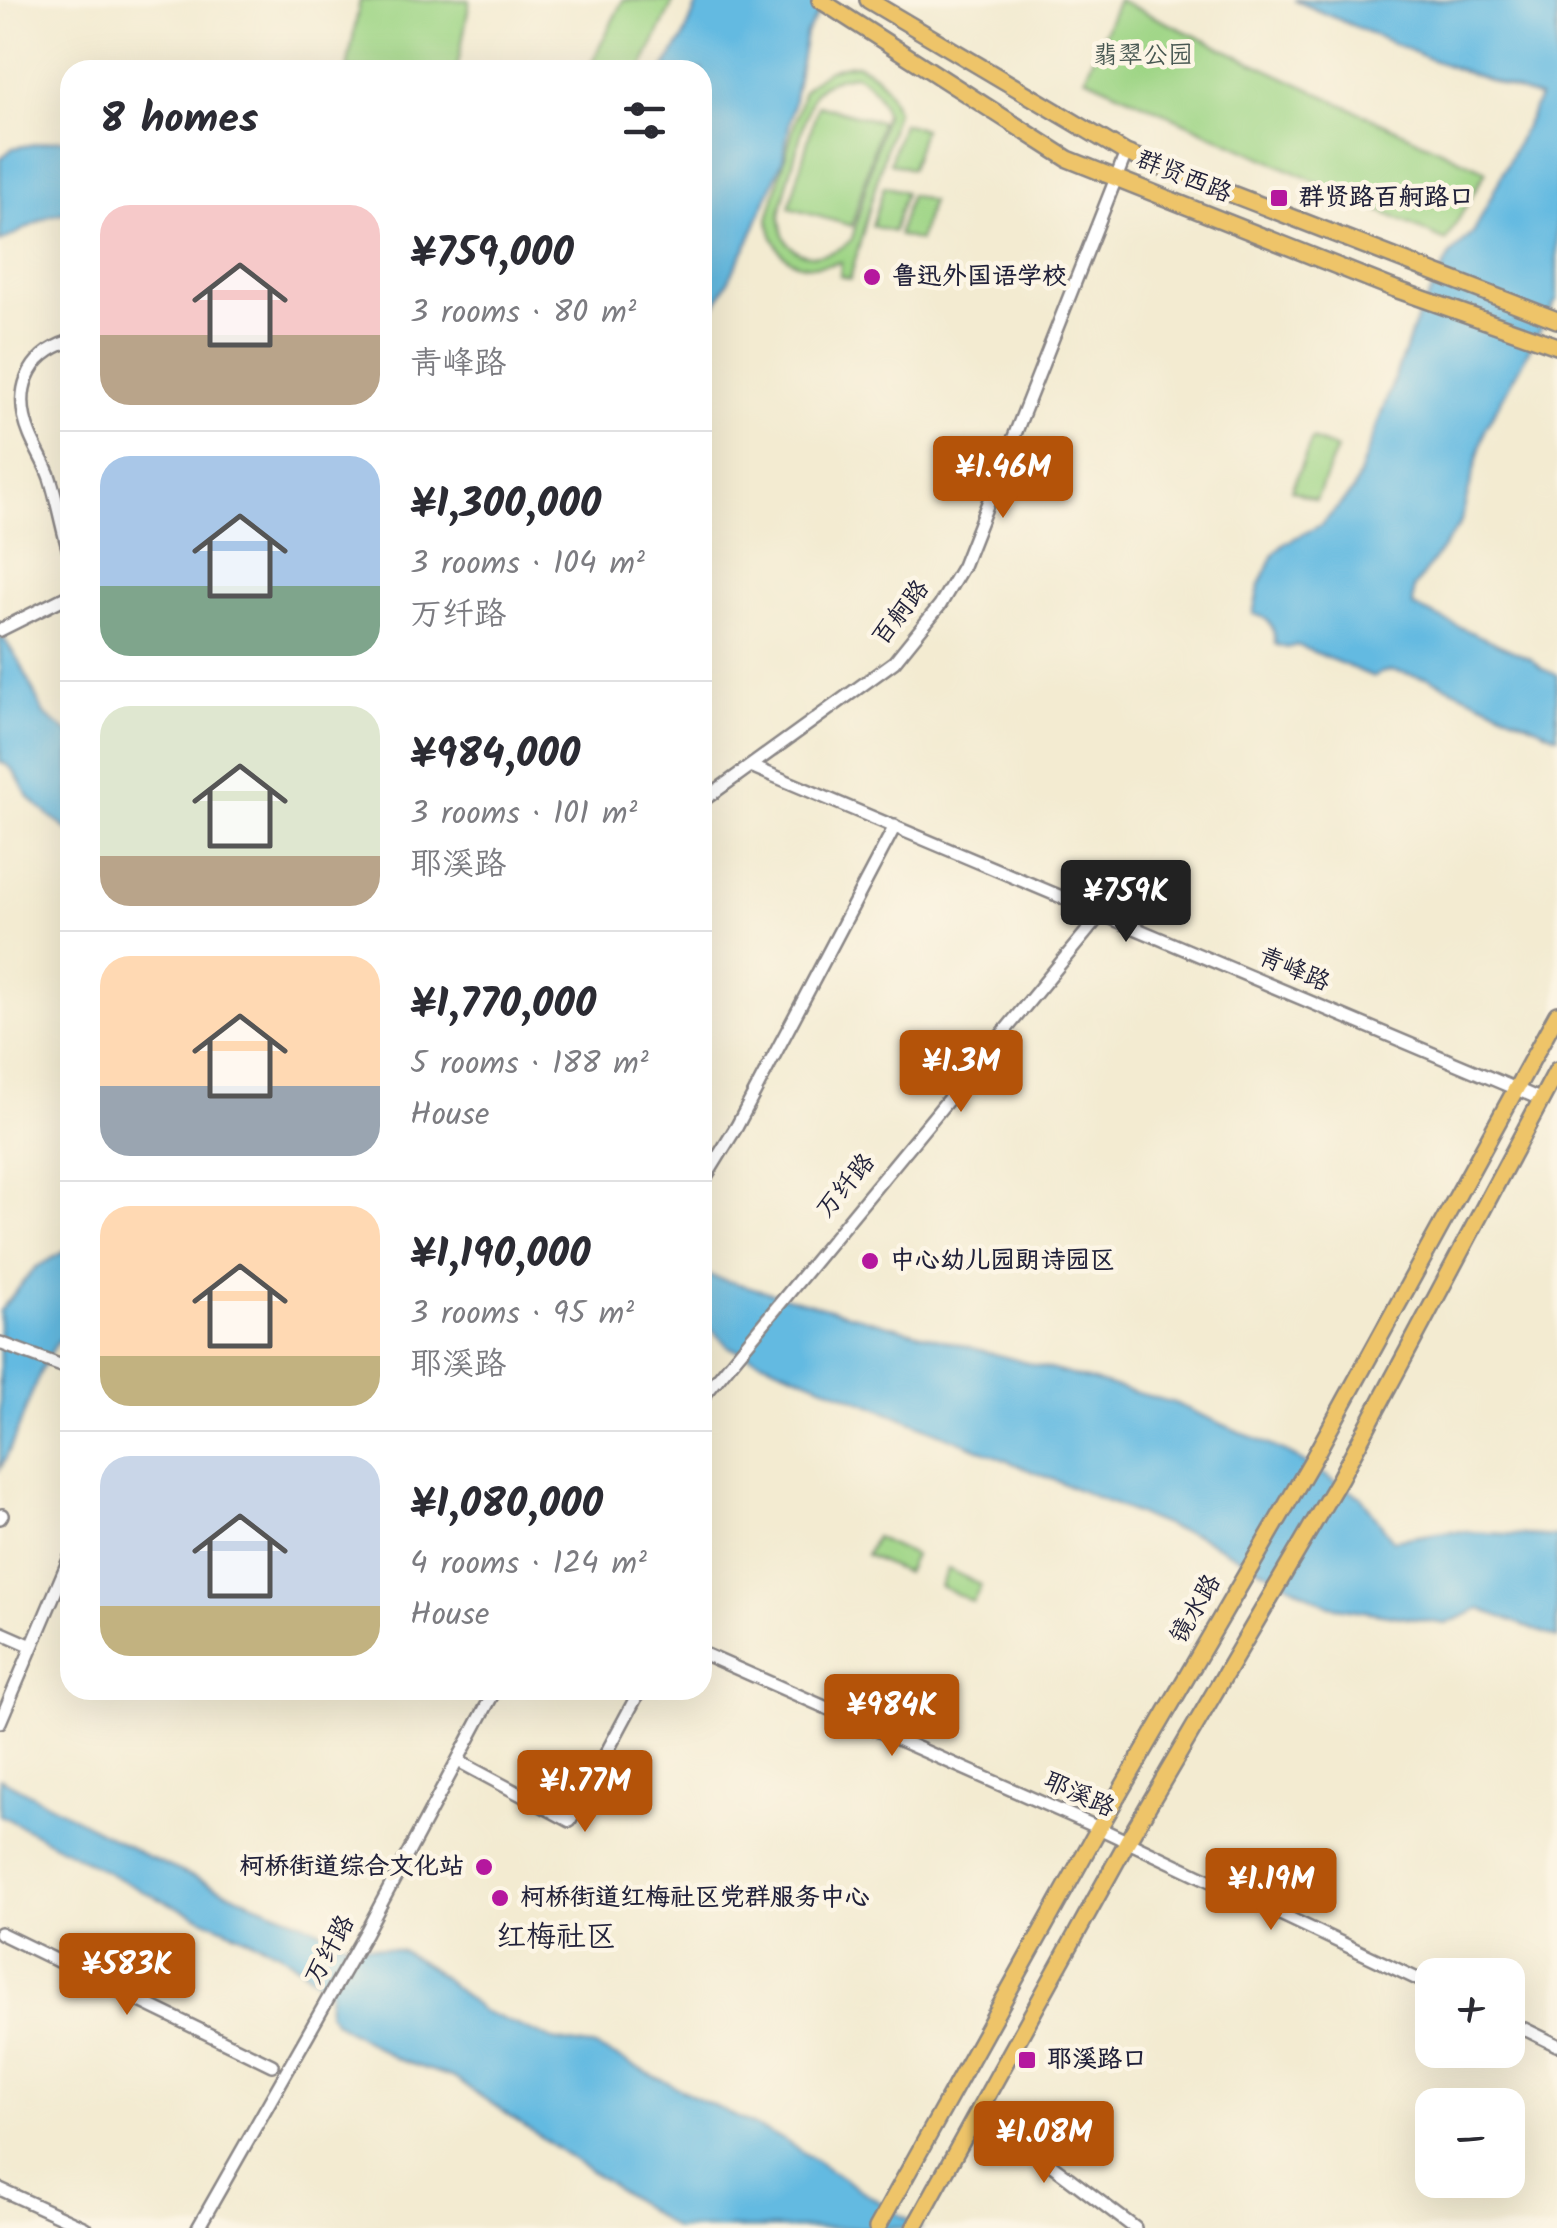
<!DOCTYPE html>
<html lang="en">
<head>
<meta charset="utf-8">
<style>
	:root { --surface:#fff; --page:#f2f2f3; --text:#2b2b33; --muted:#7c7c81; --line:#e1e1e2; --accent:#b45309 }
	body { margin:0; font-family:Kalam,"LXGW WenKai TC",sans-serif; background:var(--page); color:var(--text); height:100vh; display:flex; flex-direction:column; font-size:38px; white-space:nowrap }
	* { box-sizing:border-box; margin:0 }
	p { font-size:32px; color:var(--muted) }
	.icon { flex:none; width:55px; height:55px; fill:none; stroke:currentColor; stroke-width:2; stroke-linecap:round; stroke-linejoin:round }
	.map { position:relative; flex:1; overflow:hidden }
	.sheet { position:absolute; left:60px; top:60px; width:652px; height:1640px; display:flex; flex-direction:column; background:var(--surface); border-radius:30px; box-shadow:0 10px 40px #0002 }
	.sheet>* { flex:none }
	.fabs { position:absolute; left:1415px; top:1958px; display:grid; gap:20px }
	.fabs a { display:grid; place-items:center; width:110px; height:110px; border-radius:20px; background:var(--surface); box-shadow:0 10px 40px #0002; font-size:50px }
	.price { position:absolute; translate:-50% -85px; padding:0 22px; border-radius:10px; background:var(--accent); color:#fff; font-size:32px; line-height:65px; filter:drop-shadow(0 2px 5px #0008) }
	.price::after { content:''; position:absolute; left:50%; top:60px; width:30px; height:22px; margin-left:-15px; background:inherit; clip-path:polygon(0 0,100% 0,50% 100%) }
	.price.current { background:#222; color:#fff }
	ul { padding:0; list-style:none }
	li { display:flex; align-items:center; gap:30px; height:250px; padding:0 40px }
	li+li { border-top:2px solid var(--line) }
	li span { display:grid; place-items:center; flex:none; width:280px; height:200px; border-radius:30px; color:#555 }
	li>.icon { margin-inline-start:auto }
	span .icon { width:120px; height:120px; fill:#fffc; stroke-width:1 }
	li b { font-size:42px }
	h2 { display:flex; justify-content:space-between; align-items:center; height:120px; padding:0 40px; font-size:42px }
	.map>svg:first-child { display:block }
	.green { fill:#9fd586; stroke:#607c60; stroke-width:2.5; fill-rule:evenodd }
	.water { fill:#64bae1; stroke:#436e8e; stroke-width:2.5 }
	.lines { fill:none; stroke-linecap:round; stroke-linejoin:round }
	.minor-casing { stroke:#8a8686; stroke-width:16 }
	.major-casing { stroke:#8a8686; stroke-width:20 }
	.minor { stroke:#fff; stroke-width:11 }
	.major { stroke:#eec469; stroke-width:15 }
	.poi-dot { fill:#b5179e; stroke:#fcf5e5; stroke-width:4 }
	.labels { text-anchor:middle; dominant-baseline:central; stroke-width:9; stroke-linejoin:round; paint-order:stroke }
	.park-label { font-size:25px; fill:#485852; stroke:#fcf5e5 }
	.street-label { font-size:25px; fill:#22223b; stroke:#fcf5e5 }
	.poi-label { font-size:25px; font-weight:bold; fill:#22223b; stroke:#fcf5e5; text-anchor:start }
	.quarter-label { font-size:30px; fill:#22223b; stroke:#fcf5e5 }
</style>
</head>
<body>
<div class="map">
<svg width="1557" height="2228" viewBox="0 0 1557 2228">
	<rect width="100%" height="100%" fill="#fcf5e5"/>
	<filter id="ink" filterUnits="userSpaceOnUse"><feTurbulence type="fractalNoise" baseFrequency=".01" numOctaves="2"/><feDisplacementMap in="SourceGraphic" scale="20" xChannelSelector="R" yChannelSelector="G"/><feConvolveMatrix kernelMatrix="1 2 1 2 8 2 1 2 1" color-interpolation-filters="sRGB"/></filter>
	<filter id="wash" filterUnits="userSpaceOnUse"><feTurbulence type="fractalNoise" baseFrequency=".0048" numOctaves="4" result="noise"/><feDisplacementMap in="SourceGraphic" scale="40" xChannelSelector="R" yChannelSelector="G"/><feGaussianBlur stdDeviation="2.25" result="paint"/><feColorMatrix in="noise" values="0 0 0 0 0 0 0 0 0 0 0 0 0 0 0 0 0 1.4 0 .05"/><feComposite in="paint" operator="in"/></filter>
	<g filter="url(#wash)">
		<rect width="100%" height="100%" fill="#f3ebd1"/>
		<!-- green -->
		<path class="green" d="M 360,0 L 470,0 L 457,70 L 347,70 Z
			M 623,0 L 674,0 L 641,70 L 588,70 Z
			M 1118,0 L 1486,171 L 1446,241 L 1085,77 Z
			M 856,64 C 880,75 888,86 896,111 L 850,279 L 840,276 L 841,262 C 800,272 776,264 768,219 L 804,90 C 821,72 832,66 856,64 ZM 855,75 C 873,85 880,95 885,114 L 852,239 C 833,259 792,265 782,231 C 781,226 780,221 780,216 C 781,204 809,103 814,94 C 822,81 841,76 855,75 Z
			M 818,105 L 881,122 L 852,226 L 789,208 Z
			M 902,123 L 923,129 L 911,169 L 890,163 Z
			M 884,186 L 905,192 L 893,232 L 872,226 Z
			M 910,195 L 931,201 L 919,241 L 898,235 Z
			M 1312,439 L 1337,449 L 1316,500 L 1291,490 Z
			M 875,1537 L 914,1555 L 906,1573 L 866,1555 Z
			M 948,1569 L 981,1585 L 973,1602 L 940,1586 Z"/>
		<!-- water -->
		<path class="water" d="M 699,0 L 826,0 L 806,34 L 783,159 L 749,241 L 703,329 L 702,70 L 663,70 L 683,39 Z
			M 1294,0 L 1557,0 L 1557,299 L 1485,429 L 1460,524 L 1414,587 L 1413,606 L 1531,659 L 1542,669 L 1557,675 L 1557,736 L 1427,677 C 1407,677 1392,663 1374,677 L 1297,645 L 1287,648 L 1275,644 C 1274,628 1272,618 1253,614 L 1259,587 L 1274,554 L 1285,543 L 1321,525 L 1353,491 L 1414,325 L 1449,257 L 1474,232 L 1539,98 L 1432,60 Z
			M 58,140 L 70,140 L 70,211 L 50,216 L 0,242 L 0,159 L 13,148 Z
			M 0,633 L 21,664 L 44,714 L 70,734 L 70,832 C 57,821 42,811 31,799 C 19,786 19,768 0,762 Z
			M 70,1248 L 70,1327 C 33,1365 26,1423 0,1469 L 0,1311 L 35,1268 Z
			M 702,1274 L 1174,1403 L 1288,1453 L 1361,1497 L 1393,1540 L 1451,1531 L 1557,1537 L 1557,1638 L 1480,1609 L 1446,1624 L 1330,1606 L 1197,1535 L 1174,1529 L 729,1347 L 703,1321 Z
			M 0,1778 L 150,1858 L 239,1897 L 303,1922 L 344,1942 L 402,1951 L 431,1968 L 482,2011 L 553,2040 L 595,2047 L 785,2141 L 920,2228 L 674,2228 L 454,2078 L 396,2059 L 335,2022 L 328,2012 L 330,1990 L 279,1952 L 144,1892 L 4,1817 L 0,1815 Z"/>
	</g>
	<g filter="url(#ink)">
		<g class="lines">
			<defs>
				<path id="minor" d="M 70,341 C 26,355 13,393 30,435 C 36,450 45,463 50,478 C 58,503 62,529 70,555
					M 0,630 L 70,595
					M 753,767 L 1540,1099
					M 702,801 L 894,662 L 940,605 L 963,566 L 1126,153
					M 702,1183 L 737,1126 L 895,826
					M 0,1343 L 70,1369
					M 702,1398 L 1102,913
					M 0,1518 L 2,1515
					M 0,1632 L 32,1646
					M 702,1653 L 1099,1828 L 1432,1986
					M 0,1722 L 70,1557
					M 458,1761 L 570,1821 L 640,1690
					M 0,1933 L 272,2065
					M 1508,2021 L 1557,2045
					M 979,2110 L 1135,2228
					M 0,2189 L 85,2228
					M 198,2228 L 366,1932 L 495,1690"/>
				<path id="major" d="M 820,0 L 1068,159 L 1395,289 L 1557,346
					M 868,0 L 1126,153 L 1557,320
					M 877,2228 L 1099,1828 L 1312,1461 L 1557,1014
					M 914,2228 L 1127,1842 L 1340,1478 L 1557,1070"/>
			</defs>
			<!-- minor casing -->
			<use href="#minor" class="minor-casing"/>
			<!-- major casing -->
			<use href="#major" class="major-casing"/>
			<!-- minor -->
			<use href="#minor" class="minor"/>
			<!-- major -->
			<use href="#major" class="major"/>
		</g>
	</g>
	<!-- markers -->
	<g class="poi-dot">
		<rect x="1269" y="188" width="20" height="20" rx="5"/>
		<circle cx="872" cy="277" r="10"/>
		<circle cx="870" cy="1261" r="10"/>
		<circle cx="484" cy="1867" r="10"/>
		<circle cx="500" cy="1898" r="10"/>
		<rect x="1017" y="2050" width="20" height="20" rx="5"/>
	</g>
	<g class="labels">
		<!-- park labels -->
		<g class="park-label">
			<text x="1143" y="56">翡翠公园</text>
		</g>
		<!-- street labels -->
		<g class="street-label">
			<text transform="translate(1184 177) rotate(22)">群贤西路</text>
			<text transform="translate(901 613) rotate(-52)">百舸路</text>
			<text transform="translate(1294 970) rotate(23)">青峰路</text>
			<text transform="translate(846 1186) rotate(-50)">万纤路</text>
			<text transform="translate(1196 1609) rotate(-60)">镜水路</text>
			<text transform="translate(1079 1795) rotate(24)">耶溪路</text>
			<text transform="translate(330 1950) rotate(-61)">万纤路</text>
		</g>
		<!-- poi labels -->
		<g class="poi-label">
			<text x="1299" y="198">群贤路百舸路口</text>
			<text x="892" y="277">鲁迅外国语学校</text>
			<text x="890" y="1261">中心幼儿园朗诗园区</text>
			<text x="464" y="1867" text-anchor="end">柯桥街道综合文化站</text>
			<text x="520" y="1898">柯桥街道红梅社区党群服务中心</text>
			<text x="1047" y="2060">耶溪路口</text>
		</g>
		<!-- quarter labels -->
		<g class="quarter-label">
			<text x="556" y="1938">红梅社区</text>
		</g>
	</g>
</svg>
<div class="fabs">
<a>+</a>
<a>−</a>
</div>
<b class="price" style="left:1003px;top:521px">¥1.46M</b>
<b class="price current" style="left:1126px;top:945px">¥759K</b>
<b class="price" style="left:961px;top:1115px">¥1.3M</b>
<b class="price" style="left:892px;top:1759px">¥984K</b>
<b class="price" style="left:585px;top:1835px">¥1.77M</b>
<b class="price" style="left:1271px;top:1933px">¥1.19M</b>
<b class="price" style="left:127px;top:2018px">¥583K</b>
<b class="price" style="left:1044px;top:2186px">¥1.08M</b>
<section class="sheet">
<h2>8 homes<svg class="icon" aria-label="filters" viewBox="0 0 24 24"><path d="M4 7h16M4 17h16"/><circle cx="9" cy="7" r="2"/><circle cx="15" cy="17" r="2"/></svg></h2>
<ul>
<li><span style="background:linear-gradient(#f6c9c9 65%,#b9a48a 0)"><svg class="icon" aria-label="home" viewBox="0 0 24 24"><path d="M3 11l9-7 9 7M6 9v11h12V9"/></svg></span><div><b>¥759,000</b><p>3 rooms · 80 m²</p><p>青峰路</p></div></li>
<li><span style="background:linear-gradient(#a9c7e8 65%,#7fa58c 0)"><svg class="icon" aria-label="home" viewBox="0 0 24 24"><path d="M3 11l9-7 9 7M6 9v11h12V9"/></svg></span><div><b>¥1,300,000</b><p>3 rooms · 104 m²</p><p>万纤路</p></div></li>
<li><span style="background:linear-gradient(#dfe7d0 75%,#b9a48a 0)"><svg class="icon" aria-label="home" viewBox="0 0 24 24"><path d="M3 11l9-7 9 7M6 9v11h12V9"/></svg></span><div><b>¥984,000</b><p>3 rooms · 101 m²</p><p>耶溪路</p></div></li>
<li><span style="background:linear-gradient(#ffd9b3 65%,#9aa5b1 0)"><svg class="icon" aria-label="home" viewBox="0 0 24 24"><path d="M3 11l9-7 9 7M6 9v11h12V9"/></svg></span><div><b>¥1,770,000</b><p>5 rooms · 188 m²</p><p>House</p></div></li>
<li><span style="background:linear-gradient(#ffd9b3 75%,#c2b280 0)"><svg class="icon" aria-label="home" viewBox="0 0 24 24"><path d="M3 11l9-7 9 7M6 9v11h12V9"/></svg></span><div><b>¥1,190,000</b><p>3 rooms · 95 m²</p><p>耶溪路</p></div></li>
<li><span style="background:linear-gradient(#c9d6e8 75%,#c2b280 0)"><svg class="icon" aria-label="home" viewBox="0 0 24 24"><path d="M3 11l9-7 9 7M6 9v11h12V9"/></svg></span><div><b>¥1,080,000</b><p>4 rooms · 124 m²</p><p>House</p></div></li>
</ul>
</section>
</div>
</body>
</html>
